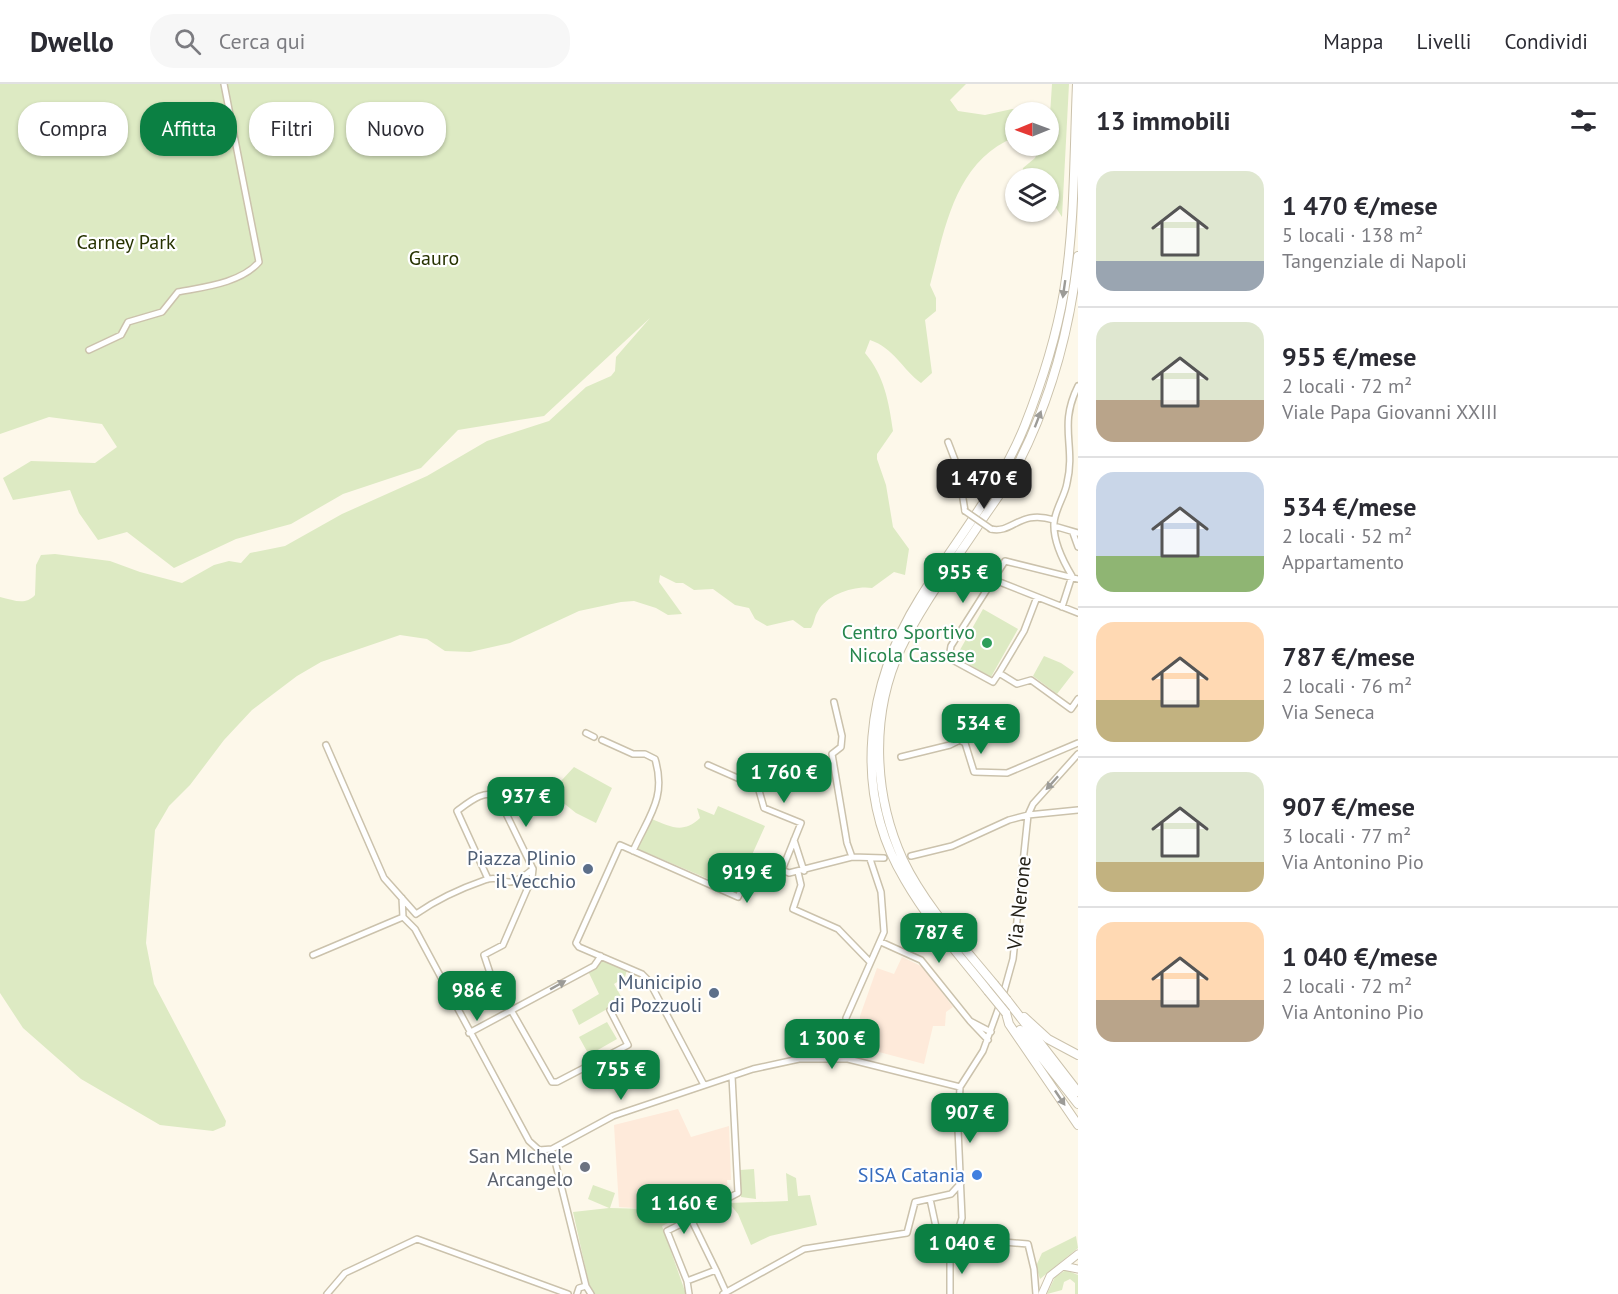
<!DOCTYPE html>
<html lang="it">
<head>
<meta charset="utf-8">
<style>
	:root { --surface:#fff; --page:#f7f7f7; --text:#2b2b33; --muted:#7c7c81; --line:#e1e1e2; --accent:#0b8043 }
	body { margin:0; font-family:"PT Sans",sans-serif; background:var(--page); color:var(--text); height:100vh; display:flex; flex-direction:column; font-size:22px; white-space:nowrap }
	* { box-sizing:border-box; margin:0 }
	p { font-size:20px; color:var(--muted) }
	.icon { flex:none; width:33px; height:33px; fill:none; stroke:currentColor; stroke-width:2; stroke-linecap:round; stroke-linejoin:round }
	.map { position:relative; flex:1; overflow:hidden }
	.sheet { display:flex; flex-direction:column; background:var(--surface); width:540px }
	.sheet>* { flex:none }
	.top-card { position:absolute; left:18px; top:18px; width:570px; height:54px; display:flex; gap:12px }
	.needle { width:39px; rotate:269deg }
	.fabs { position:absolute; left:1005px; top:18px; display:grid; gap:12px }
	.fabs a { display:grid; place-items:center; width:54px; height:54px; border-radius:50%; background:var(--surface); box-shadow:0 2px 4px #0004; font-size:30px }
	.price { position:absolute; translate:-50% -51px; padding:0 14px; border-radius:12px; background:var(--accent); color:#fff; font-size:20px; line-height:39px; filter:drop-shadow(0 2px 3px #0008) }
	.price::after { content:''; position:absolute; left:50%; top:36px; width:18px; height:14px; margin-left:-9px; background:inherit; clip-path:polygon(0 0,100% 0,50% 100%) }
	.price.current { background:#222; color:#fff }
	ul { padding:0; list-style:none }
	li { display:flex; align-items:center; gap:18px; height:150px; padding:0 18px }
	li+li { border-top:2px solid var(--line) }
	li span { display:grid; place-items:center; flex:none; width:168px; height:120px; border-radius:18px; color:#555 }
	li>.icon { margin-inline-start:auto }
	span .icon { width:72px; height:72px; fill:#fffc; stroke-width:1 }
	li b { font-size:26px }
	h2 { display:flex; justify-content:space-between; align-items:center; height:72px; padding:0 18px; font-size:26px }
	.tag { padding:0 21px; border-radius:24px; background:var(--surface); box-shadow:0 2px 4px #0004; font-size:21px; line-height:54px }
	.tag.current { background:var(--accent); color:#fff }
	header { display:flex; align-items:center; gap:36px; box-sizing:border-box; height:84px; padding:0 30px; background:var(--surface); border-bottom:2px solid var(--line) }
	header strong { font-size:28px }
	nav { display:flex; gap:33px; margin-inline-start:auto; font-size:21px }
	.search { width:420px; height:54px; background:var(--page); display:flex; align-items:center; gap:15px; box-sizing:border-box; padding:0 21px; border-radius:24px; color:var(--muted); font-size:22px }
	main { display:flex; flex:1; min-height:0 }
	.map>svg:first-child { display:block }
	.education { fill:#feeada }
	.green { fill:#ddeac3 }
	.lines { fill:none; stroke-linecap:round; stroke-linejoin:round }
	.minor-casing { stroke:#cbc2ac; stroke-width:8 }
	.major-casing { stroke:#cbc2ac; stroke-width:9 }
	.highway-casing { stroke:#cbc2ac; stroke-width:10 }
	.minor { stroke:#fff; stroke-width:5 }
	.major { stroke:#fff; stroke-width:7 }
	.highway { stroke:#fff; stroke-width:8 }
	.minor-bridge-casing { stroke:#cbc2ac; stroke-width:8; stroke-linecap:butt }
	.highway-bridge-casing { stroke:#cbc2ac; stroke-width:10; stroke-linecap:butt }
	.minor-bridge { stroke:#fff; stroke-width:5 }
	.highway-bridge { stroke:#fff; stroke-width:8 }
	.oneway { fill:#9c9b97 }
	.leisure-dot { fill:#2e9e5b; stroke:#fff; stroke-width:2 }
	.service-dot { fill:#5c6f8a; stroke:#fff; stroke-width:2 }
	.worship-dot { fill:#6b7280; stroke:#fff; stroke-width:2 }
	.shop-dot { fill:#3f7fe0; stroke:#fff; stroke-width:2 }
	.labels { text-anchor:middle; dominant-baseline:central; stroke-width:4.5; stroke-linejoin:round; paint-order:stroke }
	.park-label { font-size:20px; fill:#263200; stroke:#fff }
	.leisure-label { font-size:20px; fill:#27864d; stroke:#fff; text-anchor:end }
	.service-label { font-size:20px; fill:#4e5e75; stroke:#fff; text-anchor:end }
	.street-label { font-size:20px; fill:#242118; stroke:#fff }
	.worship-label { font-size:20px; fill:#5b616d; stroke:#fff; text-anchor:end }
	.shop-label { font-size:20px; fill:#366cbe; stroke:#fff; text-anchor:end }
</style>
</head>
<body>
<header>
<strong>Dwello</strong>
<div class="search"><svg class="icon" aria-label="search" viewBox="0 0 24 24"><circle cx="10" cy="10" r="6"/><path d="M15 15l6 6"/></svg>Cerca qui</div>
<nav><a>Mappa</a><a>Livelli</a><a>Condividi</a></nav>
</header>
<main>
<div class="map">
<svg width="1078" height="1210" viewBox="0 0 1078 1210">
	<rect width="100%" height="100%" fill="#fdf8ea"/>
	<!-- education -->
	<path class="education" d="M 902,873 L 923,883 L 953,923 L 946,928 L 945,942 L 933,942 L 924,980 L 864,964 L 860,959 L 860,932 L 877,884 L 894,890 Z
		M 678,1025 L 691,1053 L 729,1042 L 731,1096 L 727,1096 L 728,1108 L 697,1124 L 658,1134 L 649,1125 L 619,1123 L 614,1041 Z"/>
	<!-- green -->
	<path class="green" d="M 0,0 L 966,0 L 950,16 L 958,27 L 985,31 L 1012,25 L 1029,27 L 1016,28 L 1015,53 C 954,78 945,145 930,201 L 936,214 L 936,227 L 925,236 L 932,289 L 921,299 C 902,285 894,264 870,256 L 865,269 C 884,291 889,318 893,347 L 877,370 L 877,375 L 886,401 L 893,443 L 909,465 L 905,491 L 894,488 L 872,504 C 855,501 826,511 818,527 C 814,533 815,538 811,544 L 804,544 L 793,536 L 767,542 L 755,535 L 749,524 L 735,521 L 713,505 L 694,506 L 683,499 L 676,499 L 660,491 L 659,498 L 682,530 L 668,531 L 656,524 L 634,517 L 621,518 L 579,527 L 510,559 L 470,568 L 445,567 L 427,555 L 400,551 L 321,578 L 297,592 L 252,626 L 224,656 L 190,701 L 169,722 L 155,746 L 146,859 L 154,900 L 226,1037 L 225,1042 L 213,1047 L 160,1041 L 81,995 L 23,944 L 0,909 L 0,513 C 14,516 25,522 35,511 L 36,481 L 41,471 L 55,470 L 110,477 L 140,488 L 182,499 L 214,481 L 229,477 L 241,479 L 250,469 L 285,462 L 342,430 L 427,392 L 487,357 L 549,337 L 586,303 L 611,292 L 615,287 L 616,273 L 650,234 L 544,332 L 458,346 L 421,384 L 343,410 L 291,440 L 236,455 L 174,484 L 127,448 L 98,456 L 79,429 L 70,406 L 13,416 L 3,394 L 31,377 L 95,379 L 117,363 L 102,340 L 49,333 L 0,350 Z
		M 1052,0 L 1069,0 L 1062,133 L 1049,113 L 1048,94 L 1022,94 L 1023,84 L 1035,74 L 1040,62 L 1048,62 Z
		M 983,525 L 1018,545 L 991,593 L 956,573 Z
		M 1044,572 L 1061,579 L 1074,588 L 1057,610 L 1033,592 Z
		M 574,683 L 612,704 L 596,739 L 576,729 L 561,717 L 557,719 L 547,703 L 557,697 L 561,697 Z
		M 718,722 L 765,742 L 737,804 L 732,805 L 638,765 L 652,735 C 671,743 683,750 700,734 L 697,724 L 714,731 Z
		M 601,875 L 627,886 L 625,893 L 614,900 L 623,916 L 579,941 L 572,926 L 599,910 L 588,887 Z
		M 607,938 L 617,955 L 589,971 L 579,953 Z
		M 754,1085 L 756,1115 L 741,1113 L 740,1086 Z
		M 786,1089 L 796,1094 L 798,1112 L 810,1111 L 817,1141 L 770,1152 L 751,1161 L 738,1130 L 729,1119 L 788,1117 Z
		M 593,1101 L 615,1109 L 610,1124 L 649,1125 L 658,1134 L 679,1130 L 680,1133 L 662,1142 L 686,1210 L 595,1210 L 589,1200 L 573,1128 L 609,1124 L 588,1115 Z
		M 1076,1152 L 1078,1164 L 1040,1195 L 1036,1182 L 1042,1169 Z
		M 1066,1186 L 1078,1191 L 1078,1210 L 1075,1210 L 1075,1199 L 1070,1195 L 1064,1198 L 1062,1206 L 1047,1210 L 1055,1193 Z"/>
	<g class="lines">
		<defs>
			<path id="minor" d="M 89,266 L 121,251 L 128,238 L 162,228 L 178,208 C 204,203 241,199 259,178 L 224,0
				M 948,358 L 958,384 L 965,427
				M 1054,442 L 1078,449
				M 991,445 C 1013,450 1019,425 1054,436
				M 1073,449 L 1078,463
				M 992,495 L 1078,529
				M 1037,513 L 1024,547 L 999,589 L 1017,600 L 1031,596 L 1071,625 L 1078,615
				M 1062,523 L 1072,492 C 1063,477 1053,457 1054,439 C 1055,425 1065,412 1067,399 C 1076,361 1058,342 1078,302
				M 999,589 L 993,598 L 949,574 L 951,562 L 1005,477 L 1078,495
				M 834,618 L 842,652 L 841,663 L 832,670 L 847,759 L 852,773
				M 586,649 L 594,653
				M 602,656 L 633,670 L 645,670 L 655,675 C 667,714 648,733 633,767
				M 326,661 L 384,794 L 416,830
				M 901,673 L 950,661 L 960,656 L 965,659 L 974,688 L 1007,689 L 1078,659
				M 708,681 L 758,703 L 764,724 L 801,739 L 782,786
				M 794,756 L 804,787
				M 911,772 L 952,762 L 1009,736 L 1028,731 L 1078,726
				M 798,788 L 801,801 L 793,825 L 838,845 L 870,878
				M 402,814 L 403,833 L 415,845 L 529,1057 L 539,1066 L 552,1065 L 613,1032 L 753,985 L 799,975 L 848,975 L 960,1003
				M 416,830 C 436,816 462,804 485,796 C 506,789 502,811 533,785 L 498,713 C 485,704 468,719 457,727 L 488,795
				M 881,858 L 921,876 L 970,937
				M 313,871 L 403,833
				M 492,895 L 484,871 L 503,861 L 532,794 L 533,785
				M 1003,911 L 1013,875 L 1028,731 L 1033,720 L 1078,670
				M 511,926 L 552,998 L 557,998 L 628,961 L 610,926
				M 469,949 L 594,882 L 601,872
				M 988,956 L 970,937 L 991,948
				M 848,975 L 846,934 L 884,848 L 881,808 L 870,775
				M 704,1001 L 649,897 L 642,890 L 579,863 L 576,859 L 620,761 L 738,813 L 755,775 L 789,789 L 852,773 L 884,774
				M 552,1065 L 586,1202
				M 930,1115 L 936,1143 L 950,1172
				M 696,1131 L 738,1109 L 732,992
				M 937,1147 L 958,1154 L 1028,1160 L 1034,1185 L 1036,1210
				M 687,1197 L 667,1147 L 691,1135 L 716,1186
				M 586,1202 L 591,1210
				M 327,1210 L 345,1189 L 417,1155 L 568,1210
				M 577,1210 L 579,1204 L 586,1202
				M 689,1210 L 687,1197 L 716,1186 L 726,1208
				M 723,1210 L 804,1165 L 907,1149 L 915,1118 L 951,1110 L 961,1099
				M 950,1210 L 950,1172 L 962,1134 L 958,1045 L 960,1003 L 983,967 L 1000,920"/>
			<path id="major" d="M 1063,1182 L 1078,1185
				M 1042,1210 L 1050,1192 L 1078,1170"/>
			<path id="highway" d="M 994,900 C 962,861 925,822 903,776 C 873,710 870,630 901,564 C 921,522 950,484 976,445 C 990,423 1006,404 1018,380 C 1051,315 1070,245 1078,172
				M 988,907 C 959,871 928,836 905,796 C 851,706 867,599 920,514 C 955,457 1000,404 1025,341 C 1042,298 1056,254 1064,208 C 1075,140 1074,69 1077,0
				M 1007,916 L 1078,1008
				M 1006,929 L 1009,940 L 1078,1041
				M 1024,933 L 1048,955 L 1078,971
				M 1020,946 L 1078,1020"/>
		</defs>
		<!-- minor casing -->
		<use href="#minor" class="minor-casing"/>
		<!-- major casing -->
		<use href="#major" class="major-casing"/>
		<!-- highway casing -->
		<use href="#highway" class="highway-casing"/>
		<!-- minor -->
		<use href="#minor" class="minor"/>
		<!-- major -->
		<use href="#major" class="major"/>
		<!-- highway -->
		<use href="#highway" class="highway"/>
		<defs>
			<path id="minor-bridge" d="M 965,427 L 991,445"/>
			<path id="highway-bridge" d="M 994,900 L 1007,916
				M 988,907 L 1006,929"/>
		</defs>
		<!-- minor-bridge casing -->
		<use href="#minor-bridge" class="minor-bridge-casing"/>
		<!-- highway-bridge casing -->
		<use href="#highway-bridge" class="highway-bridge-casing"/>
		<!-- minor-bridge -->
		<use href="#minor-bridge" class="minor-bridge"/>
		<!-- highway-bridge -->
		<use href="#highway-bridge" class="highway-bridge"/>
	</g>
	<!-- one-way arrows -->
	<defs><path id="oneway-solid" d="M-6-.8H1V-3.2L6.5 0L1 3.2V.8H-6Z" transform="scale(1.5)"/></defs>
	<g class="oneway">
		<use href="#oneway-solid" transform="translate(1064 205) rotate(98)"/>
		<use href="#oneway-solid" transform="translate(1038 335) rotate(-69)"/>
		<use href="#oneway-solid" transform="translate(1052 699) rotate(132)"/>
		<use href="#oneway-solid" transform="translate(558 901) rotate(-29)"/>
		<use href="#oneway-solid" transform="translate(1060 1014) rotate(56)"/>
	</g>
	<!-- markers -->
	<circle class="leisure-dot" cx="987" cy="559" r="6"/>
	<g class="service-dot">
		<circle cx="588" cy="785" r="6"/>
		<circle cx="714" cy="909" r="6"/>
	</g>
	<circle class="worship-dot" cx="585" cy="1083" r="6"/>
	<circle class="shop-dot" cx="977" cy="1091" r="6"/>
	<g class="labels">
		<!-- park labels -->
		<g class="park-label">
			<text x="126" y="158">Carney Park</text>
			<text x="434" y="174">Gauro</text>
		</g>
		<!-- leisure labels -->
		<g class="leisure-label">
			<text x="975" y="548">Centro Sportivo<tspan x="975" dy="23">Nicola Cassese</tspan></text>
		</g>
		<!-- service labels -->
		<g class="service-label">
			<text x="576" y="774">Piazza Plinio<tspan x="576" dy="23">il Vecchio</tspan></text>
			<text x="702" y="898">Municipio<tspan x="702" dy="23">di Pozzuoli</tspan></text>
		</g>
		<!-- street labels -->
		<g class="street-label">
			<text transform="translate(1019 819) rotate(-84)">Via Nerone</text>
		</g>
		<!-- worship labels -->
		<g class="worship-label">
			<text x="573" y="1072">San MIchele<tspan x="573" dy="23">Arcangelo</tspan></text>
		</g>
		<!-- shop labels -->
		<g class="shop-label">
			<text x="965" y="1091">SISA Catania</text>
		</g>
	</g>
</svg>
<div class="fabs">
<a><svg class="needle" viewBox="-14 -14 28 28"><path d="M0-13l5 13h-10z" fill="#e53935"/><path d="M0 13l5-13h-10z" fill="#7c7c81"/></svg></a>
<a><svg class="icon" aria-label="layers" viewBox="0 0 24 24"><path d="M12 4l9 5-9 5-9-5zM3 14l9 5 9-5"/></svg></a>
</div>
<b class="price current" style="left:984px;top:426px">1 470 €</b>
<b class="price" style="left:963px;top:520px">955 €</b>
<b class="price" style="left:981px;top:671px">534 €</b>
<b class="price" style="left:784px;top:720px">1 760 €</b>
<b class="price" style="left:526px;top:744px">937 €</b>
<b class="price" style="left:747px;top:820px">919 €</b>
<b class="price" style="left:939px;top:880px">787 €</b>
<b class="price" style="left:477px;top:938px">986 €</b>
<b class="price" style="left:832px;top:986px">1 300 €</b>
<b class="price" style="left:621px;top:1017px">755 €</b>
<b class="price" style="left:970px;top:1060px">907 €</b>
<b class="price" style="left:684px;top:1151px">1 160 €</b>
<b class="price" style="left:962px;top:1191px">1 040 €</b>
<div class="top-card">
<a class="tag">Compra</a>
<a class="tag current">Affitta</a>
<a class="tag">Filtri</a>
<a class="tag">Nuovo</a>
</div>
</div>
<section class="sheet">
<h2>13 immobili<svg class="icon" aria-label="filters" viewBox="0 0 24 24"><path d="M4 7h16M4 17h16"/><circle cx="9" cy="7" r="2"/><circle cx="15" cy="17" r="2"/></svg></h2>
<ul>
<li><span style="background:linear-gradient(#dfe7d0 75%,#9aa5b1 0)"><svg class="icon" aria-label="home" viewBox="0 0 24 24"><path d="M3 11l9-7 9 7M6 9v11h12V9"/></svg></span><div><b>1 470 €/mese</b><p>5 locali · 138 m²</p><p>Tangenziale di Napoli</p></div></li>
<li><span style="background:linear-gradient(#dfe7d0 65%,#b9a48a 0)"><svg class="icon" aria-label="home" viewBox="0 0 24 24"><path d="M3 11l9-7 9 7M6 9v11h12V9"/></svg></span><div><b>955 €/mese</b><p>2 locali · 72 m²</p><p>Viale Papa Giovanni XXIII</p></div></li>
<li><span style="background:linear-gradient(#c9d6e8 70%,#8fb573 0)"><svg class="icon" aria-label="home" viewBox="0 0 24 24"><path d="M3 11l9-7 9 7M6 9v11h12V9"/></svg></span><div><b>534 €/mese</b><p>2 locali · 52 m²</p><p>Appartamento</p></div></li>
<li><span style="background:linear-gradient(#ffd9b3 65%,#c2b280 0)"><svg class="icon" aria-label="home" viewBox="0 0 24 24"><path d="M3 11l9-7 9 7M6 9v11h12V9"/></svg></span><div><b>787 €/mese</b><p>2 locali · 76 m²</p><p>Via Seneca</p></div></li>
<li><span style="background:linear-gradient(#dfe7d0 75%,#c2b280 0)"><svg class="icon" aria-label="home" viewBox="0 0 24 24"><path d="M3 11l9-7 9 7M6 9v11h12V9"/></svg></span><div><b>907 €/mese</b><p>3 locali · 77 m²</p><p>Via Antonino Pio</p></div></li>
<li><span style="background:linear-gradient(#ffd9b3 65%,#b9a48a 0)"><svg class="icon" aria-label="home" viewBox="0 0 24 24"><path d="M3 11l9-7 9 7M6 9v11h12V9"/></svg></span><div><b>1 040 €/mese</b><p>2 locali · 72 m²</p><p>Via Antonino Pio</p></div></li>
</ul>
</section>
</main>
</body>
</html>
